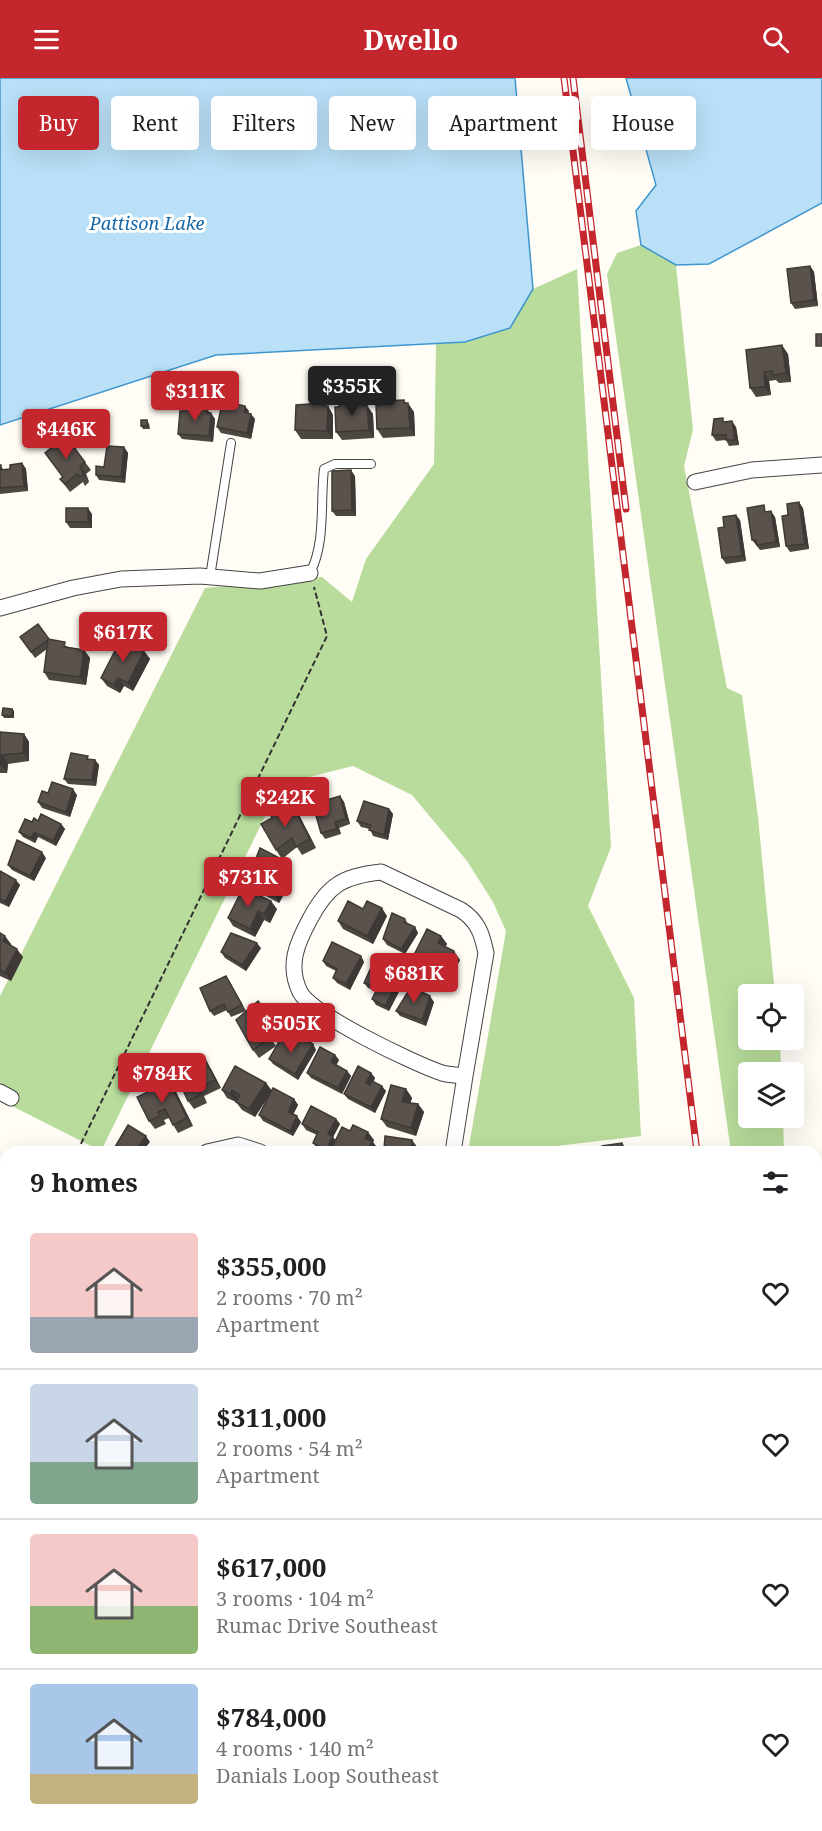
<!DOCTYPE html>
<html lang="en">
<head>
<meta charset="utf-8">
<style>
	:root { --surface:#fff; --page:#f6f6f6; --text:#202124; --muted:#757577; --line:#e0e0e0; --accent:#c4262e }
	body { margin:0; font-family:"Noto Serif",serif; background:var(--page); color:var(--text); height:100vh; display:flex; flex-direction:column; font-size:22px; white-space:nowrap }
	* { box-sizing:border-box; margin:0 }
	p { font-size:20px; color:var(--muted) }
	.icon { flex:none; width:33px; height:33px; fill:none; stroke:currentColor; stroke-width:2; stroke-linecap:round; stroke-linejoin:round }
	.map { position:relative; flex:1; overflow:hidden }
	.panel { position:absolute; left:0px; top:1068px; width:822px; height:686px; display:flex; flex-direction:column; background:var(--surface); border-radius:18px 18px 0 0; box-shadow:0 6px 24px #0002 }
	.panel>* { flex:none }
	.guide { position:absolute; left:18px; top:18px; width:786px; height:54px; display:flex; gap:12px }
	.fabs { position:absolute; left:738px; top:906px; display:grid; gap:12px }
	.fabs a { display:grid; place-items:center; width:66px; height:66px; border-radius:6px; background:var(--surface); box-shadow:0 6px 24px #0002; font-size:30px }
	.price { position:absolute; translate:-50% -51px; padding:0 14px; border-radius:6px; background:var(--accent); color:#fff; font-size:20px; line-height:39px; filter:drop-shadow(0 2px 3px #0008) }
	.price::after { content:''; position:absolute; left:50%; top:36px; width:18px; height:14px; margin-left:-9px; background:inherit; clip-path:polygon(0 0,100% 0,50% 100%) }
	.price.on { background:#222; color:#fff }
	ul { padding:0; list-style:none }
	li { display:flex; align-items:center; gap:18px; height:150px; padding:0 30px }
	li+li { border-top:2px solid var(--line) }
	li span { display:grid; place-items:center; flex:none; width:168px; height:120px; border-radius:6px; color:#555 }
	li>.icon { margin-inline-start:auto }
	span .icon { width:72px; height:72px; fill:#fffc; stroke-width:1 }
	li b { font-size:26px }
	h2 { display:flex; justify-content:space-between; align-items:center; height:72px; padding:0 30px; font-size:26px }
	.chip { padding:0 21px; border-radius:6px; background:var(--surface); box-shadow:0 6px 24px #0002; font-size:21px; line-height:54px }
	.chip.on { background:var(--accent); color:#fff }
	header { display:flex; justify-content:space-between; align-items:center; height:78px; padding:0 30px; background:var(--accent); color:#fff; font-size:27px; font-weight:700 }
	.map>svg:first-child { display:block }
	.green { fill:#d5ebbd }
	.forest { fill:#b9dc9c }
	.water { fill:#b9e0f7; stroke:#3f96cf; stroke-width:1.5 }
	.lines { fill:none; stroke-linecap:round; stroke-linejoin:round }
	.lane-casing { stroke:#444; stroke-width:10 }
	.street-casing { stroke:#444; stroke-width:17 }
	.path { stroke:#333; stroke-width:2; stroke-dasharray:6 3; stroke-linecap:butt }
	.lane { stroke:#fff; stroke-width:8 }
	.street { stroke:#fff; stroke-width:15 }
	.rail-casing { stroke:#c4262e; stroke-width:7 }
	.rail { stroke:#fff; stroke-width:4.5; stroke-dasharray:14; stroke-linecap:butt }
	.wall { fill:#4d4742 }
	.shaded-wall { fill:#3f3936 }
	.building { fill:#5a524d; stroke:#3f3936; stroke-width:1.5 }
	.labels { text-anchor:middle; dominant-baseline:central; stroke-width:6; stroke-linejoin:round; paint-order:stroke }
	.water-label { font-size:18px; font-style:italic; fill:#1768a6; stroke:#fff }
</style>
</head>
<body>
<header><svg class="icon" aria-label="menu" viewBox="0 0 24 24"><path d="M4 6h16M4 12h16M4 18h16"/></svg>Dwello<svg class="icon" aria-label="search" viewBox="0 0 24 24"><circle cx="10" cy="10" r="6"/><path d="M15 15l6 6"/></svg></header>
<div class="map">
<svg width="822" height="1753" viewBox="0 0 822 1753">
	<rect width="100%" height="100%" fill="#fffdf5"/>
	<!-- green -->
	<path class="green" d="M 264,1748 L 513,1748 L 514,1753 L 261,1753 Z"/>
	<!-- forest -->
	<path class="forest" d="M 641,167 L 676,187 L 693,352 L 684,388 L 727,610 L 742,617 L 758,739 L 775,916 L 748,916 L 748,962 L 780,962 L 781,994 L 748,994 L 748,1040 L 783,1040 L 784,1074 L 731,1074 L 607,196 L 617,175 Z
		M 577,191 L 611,769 L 588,828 L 634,920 L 641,1058 L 505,1074 L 468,1074 L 506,853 L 493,824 L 467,783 L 412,717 L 353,688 L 281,706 L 101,1073 L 0,1022 L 0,918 L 205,510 L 322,499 L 352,524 L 366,481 L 434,386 L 436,265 L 510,250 L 533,211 Z
		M 816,1264 L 819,1270 L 822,1437 L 816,1437 Z"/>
	<!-- water -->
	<path class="water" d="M 0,0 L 515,0 L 533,211 L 510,250 L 465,264 L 216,277 L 0,347 Z
		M 626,0 L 822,0 L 822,125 L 709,186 L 676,187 L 641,167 L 636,133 L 656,107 Z
		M 286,1748 L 456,1748 L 453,1753 L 283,1753 Z"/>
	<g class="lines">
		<defs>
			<path id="lane" d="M 310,495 C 326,465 320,424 324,391 L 335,386 L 371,386
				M 210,499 L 231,365
				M 585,1748 L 585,1753"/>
			<path id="street" d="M 695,404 L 752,392 L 822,387
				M 0,530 L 73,510 L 121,501 L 200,498 L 260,503 L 310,495
				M 381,794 L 461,832 C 478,843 482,856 486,875 L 465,998 C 457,997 449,997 442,995 C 415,986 312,937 300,914 C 287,887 297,865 310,841 C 328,807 343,798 381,794 Z
				M 0,1014 L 11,1020
				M 207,1074 L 238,1067 L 260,1074
				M 453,1074 L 465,998
				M 0,1634 L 6,1637
				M 224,1748 L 235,1753
				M 524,1748 L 525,1753
				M 668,1748 L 668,1753
				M 247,1753 L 249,1748"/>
		</defs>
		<!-- lane casing -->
		<use href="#lane" class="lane-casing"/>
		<!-- street casing -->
		<use href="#street" class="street-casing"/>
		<!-- path -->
		<path class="path" d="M 77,1074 L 327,558 L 314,509
			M 0,1236 L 6,1223"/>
		<!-- lane -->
		<use href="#lane" class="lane"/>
		<!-- street -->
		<use href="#street" class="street"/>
		<defs>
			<path id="rail" d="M 564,0 L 697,1074
				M 573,0 L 626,431
				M 788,1748 L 789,1753"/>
		</defs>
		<!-- rail casing -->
		<use href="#rail" class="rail-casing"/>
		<!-- rail -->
		<use href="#rail" class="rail"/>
	</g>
	<!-- wall -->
	<path class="wall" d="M 810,188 L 814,194 L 818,228 L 795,231 L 791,225 Z
		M 746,272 L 788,276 L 791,304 L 779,305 L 776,302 L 769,303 L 771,317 L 756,319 L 750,310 Z
		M 406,325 L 414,334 L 415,358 L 383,360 L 377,351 Z
		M 325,328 L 328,328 L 333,337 L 333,361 L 301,361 L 295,352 Z
		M 365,328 L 373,336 L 374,360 L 342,362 L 336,354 Z
		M 207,331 L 215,341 L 213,364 L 182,361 L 178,356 L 184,333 Z
		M 249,333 L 248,335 L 255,341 L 251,361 L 221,355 L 217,349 Z
		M 725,343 L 736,349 L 739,367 L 729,368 L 726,362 L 716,363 L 712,357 Z
		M 149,345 L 150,351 L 143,351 L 141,348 Z
		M 67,357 L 77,370 L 75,371 L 91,392 L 86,396 L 89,404 L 85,408 L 83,404 L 70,414 L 60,401 L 63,399 L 45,375 Z
		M 124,369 L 128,375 L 125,405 L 99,402 L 96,397 Z
		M 22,385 L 26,391 L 28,413 L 0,416 L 0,387 L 4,392 L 10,391 Z
		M 355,398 L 356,438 L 336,438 L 332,433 Z
		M 803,430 L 809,471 L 790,474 L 786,468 L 788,437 Z
		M 768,433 L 775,439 L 780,469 L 760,472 L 752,462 Z
		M 92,436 L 92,450 L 70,450 L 66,444 Z
		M 740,442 L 746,483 L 726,486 L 722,480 L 724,449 Z
		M 20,559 L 50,562 L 69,569 L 84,572 L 90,580 L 86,607 L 49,602 L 44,594 L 47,571 L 35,580 Z
		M 144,573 L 150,581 L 133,613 L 124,608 L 120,615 L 107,608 L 101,600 Z
		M 12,631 L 14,633 L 14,640 L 4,640 L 2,637 Z
		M 0,654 L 24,656 L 29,664 L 29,683 L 8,686 L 7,695 L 0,695 Z
		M 90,681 L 95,682 L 99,687 L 96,708 L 68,706 L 64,701 Z
		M 48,715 L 77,717 L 70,739 L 42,730 L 38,724 Z
		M 340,718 L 344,724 L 350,746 L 339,750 L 341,756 L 325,761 L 321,755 L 319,732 Z
		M 278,728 L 283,734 L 293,729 L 299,737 L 316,770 L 302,777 L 297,769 L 282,781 L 276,772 L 272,740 Z
		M 389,731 L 393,736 L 388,762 L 373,758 L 370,751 L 361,749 L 357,743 Z
		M 38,743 L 61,746 L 65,751 L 56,768 L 38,759 L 35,765 L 23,759 L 19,754 L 32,744 Z
		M 46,780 L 34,803 L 12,792 L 8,787 Z
		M 291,792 L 284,806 L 287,811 L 279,825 L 253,811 L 247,803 Z
		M 0,793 L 20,807 L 9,829 L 0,825 Z
		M 277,831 L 270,845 L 264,842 L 255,859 L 233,848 L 228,840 Z
		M 363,831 L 387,838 L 373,866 L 343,851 L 338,843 Z
		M 405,841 L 408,846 L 415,849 L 418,855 L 405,876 L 387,867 L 383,861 Z
		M 0,855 L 23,879 L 11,903 L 0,898 Z
		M 441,858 L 447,866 L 445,869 L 460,882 L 449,903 L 443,900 L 440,904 L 425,896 L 413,879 Z
		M 261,870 L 246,893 L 225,880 L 221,874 Z
		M 361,878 L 364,884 L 350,912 L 337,905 L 333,900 L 336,893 L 326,888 L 323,883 Z
		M 226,898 L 246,933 L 231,939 L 227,932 L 214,938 L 210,933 Z
		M 405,902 L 389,933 L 376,927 L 372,921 L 376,913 L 368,910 L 364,905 Z
		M 258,923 L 272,943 L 270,944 L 276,953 L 269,958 L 276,968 L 259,980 L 253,972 Z
		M 434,924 L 426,948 L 400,938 L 396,933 Z
		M 313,966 L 316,972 L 298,1002 L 273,986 L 269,981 L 294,970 Z
		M 335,977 L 339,982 L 336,987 L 347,993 L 351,998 L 342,1016 L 311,1000 L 307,995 Z
		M 211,991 L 221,1010 L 204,1018 L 207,1025 L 194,1031 L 188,1023 Z
		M 371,995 L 375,1000 L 373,1004 L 386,1013 L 375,1035 L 348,1021 L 344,1016 Z
		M 169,1004 L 175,1012 L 193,1048 L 178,1055 L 169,1040 L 164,1042 L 166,1046 L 155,1051 L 149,1043 Z
		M 266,1005 L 272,1013 L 255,1039 L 242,1032 L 236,1024 L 227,1020 L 222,1012 Z
		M 406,1011 L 412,1020 L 410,1025 L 418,1026 L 424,1034 L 416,1058 L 387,1049 L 381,1041 Z
		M 294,1021 L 298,1027 L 293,1036 L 301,1044 L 293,1058 L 263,1043 L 259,1037 Z
		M 336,1041 L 340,1046 L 333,1059 L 336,1063 L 350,1053 L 374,1062 L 373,1064 L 377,1070 L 384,1071 L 418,1070 L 418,1074 L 324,1074 L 317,1070 L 313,1065 L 317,1057 L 306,1052 L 302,1046 Z
		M 0,1323 L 6,1326 L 6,1349 L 4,1348 L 0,1361 Z
		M 0,1554 L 6,1556 L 6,1602 L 0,1599 Z
		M 83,1748 L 117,1748 L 114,1753 L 92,1753 Z
		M 547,1748 L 579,1748 L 579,1751 L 577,1751 L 579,1753 L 549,1751 Z"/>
	<!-- shaded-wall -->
	<path class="shaded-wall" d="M 810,188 L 814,194 L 818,228 L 814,222 Z
		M 782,267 L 788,276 L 791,304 L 786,295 Z
		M 764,294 L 769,303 L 771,317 L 765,309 Z
		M 404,322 L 409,329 L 408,325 L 414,334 L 415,358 L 410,350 Z
		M 363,324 L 368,331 L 367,327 L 373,336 L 374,360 L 369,352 Z
		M 323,325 L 327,331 L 328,328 L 333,337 L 333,361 L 327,353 Z
		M 245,328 L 249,333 L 247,339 L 244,334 Z
		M 211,335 L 215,341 L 213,364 L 209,358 Z
		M 251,336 L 255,341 L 251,361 L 247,355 Z
		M 732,343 L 736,349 L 739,367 L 735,362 Z
		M 124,369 L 128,375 L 125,405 L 121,399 Z
		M 22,385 L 26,391 L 28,413 L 24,408 Z
		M 80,388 L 86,396 L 89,404 L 83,396 Z
		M 351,392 L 355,398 L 356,438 L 352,432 Z
		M 799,424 L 803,430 L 809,471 L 805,466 Z
		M 88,430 L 92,436 L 92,450 L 88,444 Z
		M 771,433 L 775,439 L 780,469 L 776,464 Z
		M 736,437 L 740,442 L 746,483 L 742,478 Z
		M 84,572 L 90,580 L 86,607 L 80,599 Z
		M 144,573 L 150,581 L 133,613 L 128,605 Z
		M 118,600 L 124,608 L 120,615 L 114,607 Z
		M 12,631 L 14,633 L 14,640 L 12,638 Z
		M 24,656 L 29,664 L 29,683 L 23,675 Z
		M 2,677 L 8,686 L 7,695 L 1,687 Z
		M 95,682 L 99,687 L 96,708 L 92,702 Z
		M 73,711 L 77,717 L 70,739 L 66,734 Z
		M 340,718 L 344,724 L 350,746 L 346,741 Z
		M 293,729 L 299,737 L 316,770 L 310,761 Z
		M 389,731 L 393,736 L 388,762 L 384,757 Z
		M 335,744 L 339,750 L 341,756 L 337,751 Z
		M 61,746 L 65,751 L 56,768 L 53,763 Z
		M 34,754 L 38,759 L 35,765 L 31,760 Z
		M 42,774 L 46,780 L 34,803 L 30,798 Z
		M 285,783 L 291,792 L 284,806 L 287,811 L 279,825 L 274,816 L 277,800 Z
		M 16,802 L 20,807 L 9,829 L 5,824 Z
		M 271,823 L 277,831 L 270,845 L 264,836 Z
		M 382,830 L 387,838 L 373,866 L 367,858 Z
		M 258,833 L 264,842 L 255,859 L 250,851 Z
		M 415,849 L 418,855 L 405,876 L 401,871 Z
		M 5,858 L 11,866 L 9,871 L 3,863 Z
		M 441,858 L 447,866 L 443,873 L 438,865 Z
		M 257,865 L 261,870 L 246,893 L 242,887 Z
		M 17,871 L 23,879 L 11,903 L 5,895 Z
		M 454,873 L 460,882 L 449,903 L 443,895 Z
		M 361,878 L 364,884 L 350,912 L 346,906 Z
		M 437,892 L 443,900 L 440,904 L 435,896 Z
		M 401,896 L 405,902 L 389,933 L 385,928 Z
		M 226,898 L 230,904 L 246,933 L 242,927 Z
		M 430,918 L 434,924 L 426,948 L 422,942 Z
		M 313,966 L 316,972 L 298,1002 L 295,996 Z
		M 335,977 L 339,982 L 335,990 L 331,984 Z
		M 206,983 L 211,991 L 221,1010 L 215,1002 Z
		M 347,993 L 351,998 L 342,1016 L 338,1010 Z
		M 371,995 L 375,1000 L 370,1011 L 366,1005 Z
		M 169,1004 L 175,1012 L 193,1048 L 187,1040 Z
		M 266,1005 L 272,1013 L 255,1039 L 249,1031 Z
		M 382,1008 L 386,1013 L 375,1035 L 371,1029 Z
		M 406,1011 L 412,1020 L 408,1033 L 402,1024 Z
		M 232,1012 L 238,1021 L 236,1024 L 230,1016 Z
		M 294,1021 L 298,1027 L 292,1039 L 288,1034 Z
		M 418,1026 L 424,1034 L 416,1058 L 411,1050 Z
		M 297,1038 L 301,1044 L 293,1058 L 290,1053 Z
		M 336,1041 L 340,1046 L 333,1059 L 337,1064 L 332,1074 L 328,1074 L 326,1072 L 328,1056 Z
		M 368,1054 L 374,1062 L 373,1064 L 378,1071 L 377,1074 L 367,1074 L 365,1060 Z
		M 146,1058 L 150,1064 L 142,1074 L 135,1074 L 135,1073 Z
		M 412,1062 L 418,1070 L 418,1074 L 411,1074 Z
		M 622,1065 L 626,1071 L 627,1074 L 624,1074 Z
		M 2,1154 L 6,1159 L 0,1174 L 0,1159 Z
		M 0,1343 L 4,1348 L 0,1361 Z
		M 6,1515 L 6,1532 L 2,1538 L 0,1535 L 0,1524 Z
		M 3,1539 L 5,1542 L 1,1547 L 0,1543 Z
		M 5,1667 L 6,1686 L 0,1698 L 0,1678 Z
		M 8,1748 L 14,1748 L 11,1753 L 5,1753 Z
		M 111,1748 L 117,1748 L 114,1753 L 108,1753 Z
		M 618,1748 L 621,1748 L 622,1753 L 618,1753 Z
		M 708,1748 L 711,1748 L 712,1753 L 709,1753 Z"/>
	<!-- building -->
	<path class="building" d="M 810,188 L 814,222 L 791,225 L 787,191 Z
		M 816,256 L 822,256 L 822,268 L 816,268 Z
		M 782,267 L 786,295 L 773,297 L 772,293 L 764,294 L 765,309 L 750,310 L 746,272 Z
		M 404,322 L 404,325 L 408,325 L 410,350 L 377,351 L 376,327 L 380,327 L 380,323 Z
		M 227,324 L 245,328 L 244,334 L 251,336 L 247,355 L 217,349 L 222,326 L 226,327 Z
		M 363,324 L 363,328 L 367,327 L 369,352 L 336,354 L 335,329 L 339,329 L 339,325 Z
		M 323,325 L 323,328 L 328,328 L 327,353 L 295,352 L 296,327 Z
		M 184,330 L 207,331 L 206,335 L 211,335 L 209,358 L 178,356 L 180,333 L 184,333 Z
		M 723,340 L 723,344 L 732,343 L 735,362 L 726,362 L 726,357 L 712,357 L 714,341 Z
		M 141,342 L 147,342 L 148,348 L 141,348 Z
		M 67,357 L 71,361 L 69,363 L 85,384 L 80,388 L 83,396 L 80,399 L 77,396 L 65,406 L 60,401 L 63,399 L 45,375 Z
		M 107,368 L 124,369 L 121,399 L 96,397 L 96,388 L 104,389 Z
		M 22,385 L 24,408 L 0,410 L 0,387 L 1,387 L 1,392 L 10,391 L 10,387 Z
		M 351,392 L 352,432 L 332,433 L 332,393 Z
		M 799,424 L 805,466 L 786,468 L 782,438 L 788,437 L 787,426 Z
		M 764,427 L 765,434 L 771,433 L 776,464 L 757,467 L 756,462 L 752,462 L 747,430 Z
		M 66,430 L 88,430 L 88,444 L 66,444 Z
		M 736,437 L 742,478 L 722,480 L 718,450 L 724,449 L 723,439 Z
		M 38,546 L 49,561 L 31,574 L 20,559 Z
		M 48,561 L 65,564 L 64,569 L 84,572 L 80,599 L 44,594 Z
		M 121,561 L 144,573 L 128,605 L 118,600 L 114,607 L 101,600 Z
		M 3,630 L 12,631 L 12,638 L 2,637 Z
		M 0,654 L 24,656 L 23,675 L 2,677 L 1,687 L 0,687 Z
		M 71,675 L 88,678 L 87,681 L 95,682 L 92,702 L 64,701 Z
		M 52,704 L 73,711 L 66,734 L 38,724 L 42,713 L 48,715 Z
		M 340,718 L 346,741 L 335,744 L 337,751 L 321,755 L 315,734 L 319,732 L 317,725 Z
		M 364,723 L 389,731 L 384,757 L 369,752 L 371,747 L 357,743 Z
		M 278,728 L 282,735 L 293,729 L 310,761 L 296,769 L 292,760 L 276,772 L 261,746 L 272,740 L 269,733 Z
		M 41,736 L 61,746 L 53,763 L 34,754 L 31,760 L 19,754 L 25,741 L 32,744 L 34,740 L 38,743 Z
		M 17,762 L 42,774 L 30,798 L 8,787 Z
		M 260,770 L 285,783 L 277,800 L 281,802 L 274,816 L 247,803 Z
		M 0,793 L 16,802 L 5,824 L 0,821 Z
		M 243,810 L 271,823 L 264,836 L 258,833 L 250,851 L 228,840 Z
		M 348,823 L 363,831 L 367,823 L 382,830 L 367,858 L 338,843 Z
		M 392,835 L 405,841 L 404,844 L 415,849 L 401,871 L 383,861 Z
		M 427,851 L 441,858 L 438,865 L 454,873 L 443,895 L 437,892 L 435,896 L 420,888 L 422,884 L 413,879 Z
		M 0,855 L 5,858 L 3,863 L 17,871 L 5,895 L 0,892 Z
		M 231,855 L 257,865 L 242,887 L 221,874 Z
		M 332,864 L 361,878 L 346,906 L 333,900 L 337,891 L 323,883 Z
		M 374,883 L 401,896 L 385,928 L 372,921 L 378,909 L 364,905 Z
		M 226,898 L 242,927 L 228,934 L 224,926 L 210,933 L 200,910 Z
		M 411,909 L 430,918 L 422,942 L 396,933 Z
		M 258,923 L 266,934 L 264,936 L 270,945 L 264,950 L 270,959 L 253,972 L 236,942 Z
		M 301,959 L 313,966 L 295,996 L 269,981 L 281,960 L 294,970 Z
		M 320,969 L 335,977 L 331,984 L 347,993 L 338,1010 L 307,995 Z
		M 195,980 L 198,986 L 206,983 L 215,1002 L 198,1010 L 201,1016 L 188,1023 L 176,997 L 184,993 L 181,987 Z
		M 235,988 L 266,1005 L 249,1031 L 236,1024 L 240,1017 L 232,1012 L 230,1016 L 222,1012 Z
		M 358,988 L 371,995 L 366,1005 L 370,1007 L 372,1003 L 382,1008 L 371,1029 L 344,1016 Z
		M 169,1004 L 187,1040 L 173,1047 L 165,1031 L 158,1034 L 160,1038 L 149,1043 L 137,1019 Z
		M 391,1007 L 406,1011 L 402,1024 L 418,1026 L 411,1050 L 381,1041 Z
		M 273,1010 L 294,1021 L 288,1034 L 297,1038 L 290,1053 L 259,1037 Z
		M 311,1028 L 336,1041 L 328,1056 L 333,1058 L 326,1072 L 313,1065 L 318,1054 L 302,1046 Z
		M 128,1047 L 146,1058 L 135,1073 L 136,1074 L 112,1074 Z
		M 353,1047 L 368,1054 L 365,1060 L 372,1063 L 367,1074 L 330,1074 L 342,1049 L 350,1053 Z
		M 385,1058 L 412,1062 L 411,1074 L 377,1074 L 377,1070 L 384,1071 Z
		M 622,1065 L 624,1074 L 602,1074 L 602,1068 Z
		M 0,1323 L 6,1326 L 6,1345 L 0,1341 Z
		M 5,1494 L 6,1495 L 6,1515 L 0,1524 L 0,1497 L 2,1498 Z
		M 0,1554 L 6,1556 L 6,1596 L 0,1593 Z
		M 0,1665 L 5,1667 L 0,1678 Z
		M 6,1693 L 6,1700 L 3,1699 Z
		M 0,1735 L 6,1738 L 6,1748 L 8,1748 L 5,1753 L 0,1753 Z
		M 30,1748 L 37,1748 L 48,1753 L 27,1753 Z
		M 89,1748 L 111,1748 L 108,1753 L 99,1753 Z
		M 123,1748 L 145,1748 L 156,1753 L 121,1753 Z
		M 575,1748 L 576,1753 L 548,1753 L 548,1751 Z
		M 590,1748 L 618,1748 L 618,1753 L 591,1753 Z
		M 684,1748 L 708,1748 L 709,1753 L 694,1753 L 694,1752 L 685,1753 Z"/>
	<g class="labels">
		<!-- water labels -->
		<g class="water-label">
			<text x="147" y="145">Pattison Lake</text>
		</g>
	</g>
</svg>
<div class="fabs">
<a><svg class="icon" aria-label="locate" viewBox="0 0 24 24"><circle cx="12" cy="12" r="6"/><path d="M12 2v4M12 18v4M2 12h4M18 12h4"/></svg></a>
<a><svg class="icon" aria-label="layers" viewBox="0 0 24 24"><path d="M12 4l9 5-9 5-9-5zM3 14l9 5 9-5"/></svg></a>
</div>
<b class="price on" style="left:352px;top:339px">$355K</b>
<b class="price" style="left:195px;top:344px">$311K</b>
<b class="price" style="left:66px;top:382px">$446K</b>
<b class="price" style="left:123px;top:585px">$617K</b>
<b class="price" style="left:285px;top:750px">$242K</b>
<b class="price" style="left:248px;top:830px">$731K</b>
<b class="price" style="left:414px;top:926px">$681K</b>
<b class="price" style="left:291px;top:976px">$505K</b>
<b class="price" style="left:162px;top:1026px">$784K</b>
<div class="guide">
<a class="chip on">Buy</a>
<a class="chip">Rent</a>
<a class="chip">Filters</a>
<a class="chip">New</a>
<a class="chip">Apartment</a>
<a class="chip">House</a>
</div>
<section class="panel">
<h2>9 homes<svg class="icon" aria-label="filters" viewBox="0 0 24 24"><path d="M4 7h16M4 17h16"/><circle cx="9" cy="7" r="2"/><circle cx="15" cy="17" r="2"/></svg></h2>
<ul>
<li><span style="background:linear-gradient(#f6c9c9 70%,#9aa5b1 0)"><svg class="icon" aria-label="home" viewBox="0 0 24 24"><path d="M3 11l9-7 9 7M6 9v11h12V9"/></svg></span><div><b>$355,000</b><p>2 rooms · 70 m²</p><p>Apartment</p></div><svg class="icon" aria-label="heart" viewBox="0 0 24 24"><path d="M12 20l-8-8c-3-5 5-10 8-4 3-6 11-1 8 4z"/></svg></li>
<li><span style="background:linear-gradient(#c9d6e8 65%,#7fa58c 0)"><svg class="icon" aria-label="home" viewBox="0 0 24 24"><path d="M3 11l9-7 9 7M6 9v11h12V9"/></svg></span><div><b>$311,000</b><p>2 rooms · 54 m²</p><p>Apartment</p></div><svg class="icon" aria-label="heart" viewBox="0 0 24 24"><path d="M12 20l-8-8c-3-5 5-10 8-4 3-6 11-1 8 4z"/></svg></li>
<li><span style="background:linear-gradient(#f6c9c9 60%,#8fb573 0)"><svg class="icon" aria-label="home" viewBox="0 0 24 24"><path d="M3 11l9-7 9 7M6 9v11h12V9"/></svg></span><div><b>$617,000</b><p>3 rooms · 104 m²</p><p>Rumac Drive Southeast</p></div><svg class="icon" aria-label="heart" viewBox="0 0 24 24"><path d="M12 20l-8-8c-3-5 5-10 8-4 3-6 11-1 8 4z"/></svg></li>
<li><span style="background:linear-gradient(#a9c7e8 75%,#c2b280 0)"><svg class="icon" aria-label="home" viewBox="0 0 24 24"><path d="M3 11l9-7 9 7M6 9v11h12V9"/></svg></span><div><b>$784,000</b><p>4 rooms · 140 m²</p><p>Danials Loop Southeast</p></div><svg class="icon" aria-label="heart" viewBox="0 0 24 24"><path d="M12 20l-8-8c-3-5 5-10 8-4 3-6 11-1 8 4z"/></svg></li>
</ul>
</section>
</div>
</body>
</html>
